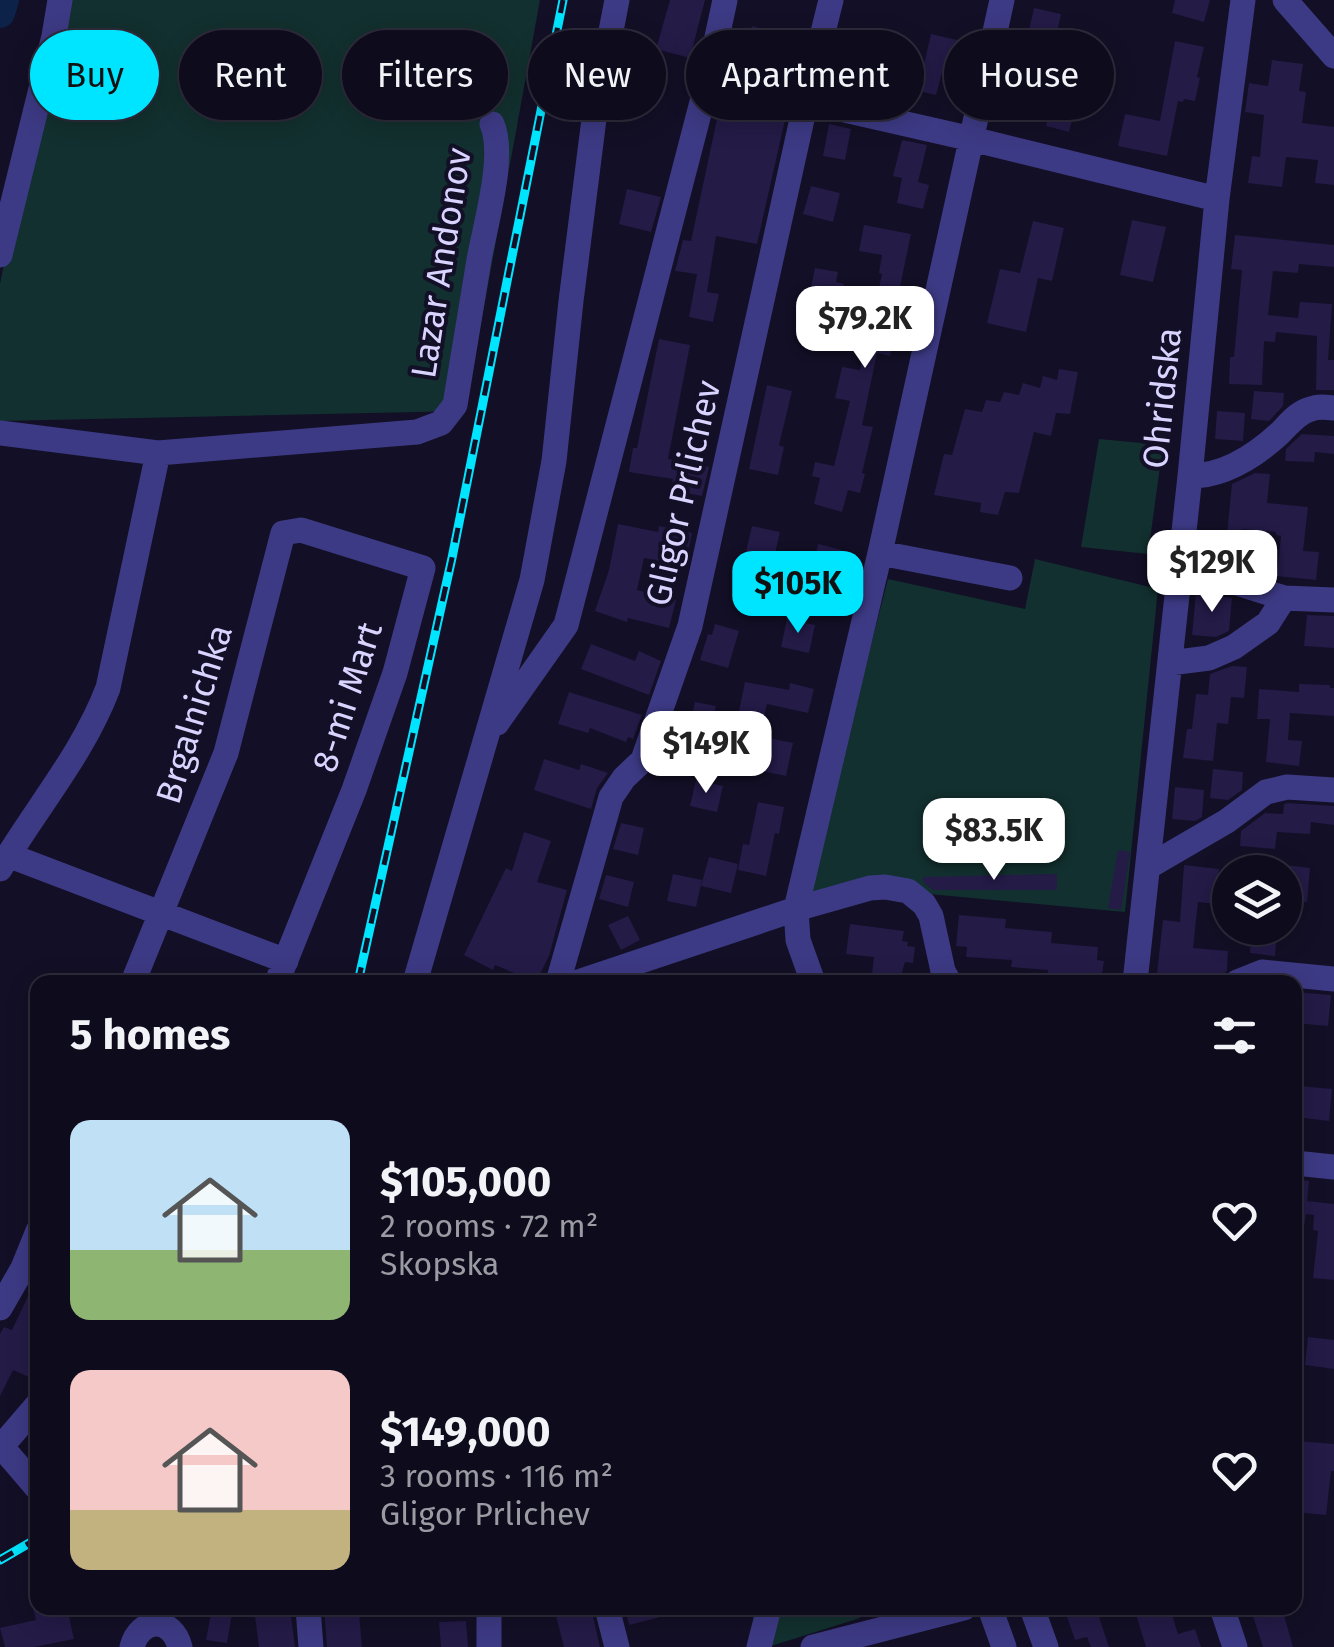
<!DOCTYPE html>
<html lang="en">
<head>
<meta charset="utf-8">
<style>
	:root { --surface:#0e0b1c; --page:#171425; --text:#f1f3f6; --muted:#9b9ba3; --line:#2e2b3b; --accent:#00e5ff }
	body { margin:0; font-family:"Fira Sans",sans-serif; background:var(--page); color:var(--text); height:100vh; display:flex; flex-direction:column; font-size:38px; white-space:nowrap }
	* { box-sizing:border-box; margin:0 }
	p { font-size:32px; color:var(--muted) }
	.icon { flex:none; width:55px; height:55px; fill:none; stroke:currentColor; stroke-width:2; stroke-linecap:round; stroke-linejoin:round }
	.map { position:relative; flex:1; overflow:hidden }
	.side { position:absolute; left:30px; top:975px; width:1272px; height:640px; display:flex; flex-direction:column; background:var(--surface); border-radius:20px; box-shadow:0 5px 25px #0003,0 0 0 2px var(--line) }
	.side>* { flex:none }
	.hud { position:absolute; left:30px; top:30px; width:1275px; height:90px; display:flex; gap:20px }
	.tools { position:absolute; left:1212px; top:855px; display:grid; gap:20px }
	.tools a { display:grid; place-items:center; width:90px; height:90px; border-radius:50%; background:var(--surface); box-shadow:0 5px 25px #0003,0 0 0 2px var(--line); font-size:50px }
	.price { position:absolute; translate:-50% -85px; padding:0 22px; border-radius:20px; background:#fff; color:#222; font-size:32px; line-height:65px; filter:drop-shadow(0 2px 5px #0008) }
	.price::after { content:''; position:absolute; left:50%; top:60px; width:30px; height:22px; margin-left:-15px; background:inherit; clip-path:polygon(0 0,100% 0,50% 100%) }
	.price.current { background:var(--accent); color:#111 }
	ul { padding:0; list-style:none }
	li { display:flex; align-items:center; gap:30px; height:250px; padding:0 40px }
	li span { display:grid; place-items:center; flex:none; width:280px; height:200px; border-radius:20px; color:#555 }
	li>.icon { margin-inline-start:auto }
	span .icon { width:120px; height:120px; fill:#fffc; stroke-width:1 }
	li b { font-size:42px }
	h2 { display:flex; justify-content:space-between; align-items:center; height:120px; padding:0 40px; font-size:42px }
	.pill { padding:0 35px; border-radius:45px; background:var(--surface); box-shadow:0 5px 25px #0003,0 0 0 2px var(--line); font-size:35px; line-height:90px }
	.pill.current { background:var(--accent); color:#111 }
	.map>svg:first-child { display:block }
	.green { fill:#12302f }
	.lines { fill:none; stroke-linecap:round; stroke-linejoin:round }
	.river { stroke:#0c2248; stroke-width:30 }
	.building { fill:#241b47 }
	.minor { stroke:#3d3a85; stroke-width:25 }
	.rail-casing { stroke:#00e5ff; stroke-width:9 }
	.rail { stroke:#130f26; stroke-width:5; stroke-dasharray:15; stroke-linecap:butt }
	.labels { text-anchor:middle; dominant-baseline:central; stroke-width:8; stroke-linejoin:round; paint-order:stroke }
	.street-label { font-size:35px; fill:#d9d4ff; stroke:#130f26 }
</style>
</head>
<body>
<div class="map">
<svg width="1334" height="1647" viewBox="0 0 1334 1647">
	<rect width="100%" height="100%" fill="#130f26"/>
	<!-- green -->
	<path class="green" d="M 57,0 L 540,0 L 465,411 L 0,421 L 0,284 Z
		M 1099,439 L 1163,445 L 1148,554 L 1081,547 Z
		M 1035,559 L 1158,589 L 1125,912 L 918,893 L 806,896 L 888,579 L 1025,609 Z
		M 777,1608 L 857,1608 L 860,1618 L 771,1646 Z"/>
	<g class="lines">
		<!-- river -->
		<path class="river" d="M 0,13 L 4,0"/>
	</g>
	<!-- building -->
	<path class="building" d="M 670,0 L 705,0 L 690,58 L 656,49 Z
		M 1175,0 L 1210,0 L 1204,22 L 1172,13 Z
		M 1034,8 L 1061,14 L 1045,89 L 1053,91 L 1051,98 L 1076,104 L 1069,132 L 1046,126 L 1047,122 L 1013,113 L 1024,71 L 1020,70 Z
		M 752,26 L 779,33 L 779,29 L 805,36 L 794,81 L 742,64 Z
		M 931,34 L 961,41 L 954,71 L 943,69 L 936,95 L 893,85 L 890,99 L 860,93 L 861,88 L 839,83 L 843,61 L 866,65 L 867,61 L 914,71 L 916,62 L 924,64 Z
		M 1175,41 L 1204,47 L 1197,77 L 1200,78 L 1195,101 L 1184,99 L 1183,102 L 1178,101 L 1167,156 L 1118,146 L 1125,114 L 1160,121 Z
		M 1272,60 L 1303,64 L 1299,91 L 1306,92 L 1302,123 L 1334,127 L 1334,185 L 1315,183 L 1318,160 L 1286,157 L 1282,187 L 1248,183 L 1252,156 L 1260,157 L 1264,115 L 1245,112 L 1249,83 L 1268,86 Z
		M 720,105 L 785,120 L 757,244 L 716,236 L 707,292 L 719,294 L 713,322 L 689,317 L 697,274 L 675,271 L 683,240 L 691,241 Z
		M 829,124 L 851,129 L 845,160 L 823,156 Z
		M 902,140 L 927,145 L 918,182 L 929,185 L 923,209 L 897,203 L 902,178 L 893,176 Z
		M 811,186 L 840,193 L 833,222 L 803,214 Z
		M 627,189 L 661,197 L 651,232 L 619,224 Z
		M 1132,220 L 1166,227 L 1153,282 L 1120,275 Z
		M 1033,221 L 1064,228 L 1052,281 L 1038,278 L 1026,332 L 987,323 L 1000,269 L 1020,273 Z
		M 864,225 L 911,234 L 897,301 L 903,302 L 890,356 L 877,353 L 862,425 L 873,427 L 862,473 L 865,474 L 860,493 L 848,490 L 842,512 L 814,504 L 820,478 L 812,476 L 815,462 L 834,466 L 850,401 L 835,398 L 842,367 L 860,370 L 882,274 L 879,273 L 882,255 L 859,251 Z
		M 1235,235 L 1334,245 L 1334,267 L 1299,264 L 1298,273 L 1273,271 L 1268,315 L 1298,318 L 1300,302 L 1332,304 L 1328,360 L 1334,360 L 1334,390 L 1316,390 L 1317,336 L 1276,332 L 1275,342 L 1264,341 L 1262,385 L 1229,384 L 1230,357 L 1234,357 L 1242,270 L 1231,269 Z
		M 815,268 L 838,272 L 836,282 L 844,284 L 834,346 L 796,337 L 802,311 L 806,312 Z
		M 659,339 L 690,345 L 668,459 L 709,467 L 702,496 L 670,490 L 673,479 L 629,472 L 633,448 L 637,448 Z
		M 1059,369 L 1078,372 L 1070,414 L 1056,413 L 1051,436 L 1034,432 L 1019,493 L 1005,492 L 998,515 L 980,512 L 981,503 L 934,495 L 944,454 L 952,455 L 965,409 L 982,412 L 986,400 L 1000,402 L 1004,392 L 1019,395 L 1023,383 L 1040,388 L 1043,376 L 1057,380 Z
		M 767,385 L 792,391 L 779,445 L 784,447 L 778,475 L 749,469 Z
		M 1254,391 L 1284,393 L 1283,406 L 1269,421 L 1251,419 Z
		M 1217,411 L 1245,413 L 1243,441 L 1215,439 Z
		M 1302,434 L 1334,436 L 1334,454 L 1315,452 L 1314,462 L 1285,461 L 1286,449 Z
		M 1255,473 L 1270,474 L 1267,503 L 1308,507 L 1303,551 L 1319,552 L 1316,580 L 1277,576 L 1281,536 L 1276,535 L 1276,532 L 1242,529 L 1238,566 L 1203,561 L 1205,542 L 1226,544 L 1232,484 Z
		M 618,524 L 658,532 L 659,526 L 692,533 L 685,566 L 644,558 L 637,590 L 676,600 L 669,628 L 628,618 L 627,622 L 595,611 L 609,570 Z
		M 752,526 L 780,532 L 766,592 L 738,586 Z
		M 818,544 L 842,550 L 832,599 L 807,594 Z
		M 1196,593 L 1232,598 L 1229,631 L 1216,637 L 1192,635 Z
		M 1307,615 L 1334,616 L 1334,648 L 1304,646 Z
		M 787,619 L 815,625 L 809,653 L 781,647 Z
		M 715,624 L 739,631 L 728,668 L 700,660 L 708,634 L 712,635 Z
		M 591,644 L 635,661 L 639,651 L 661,661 L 649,695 L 581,669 Z
		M 1232,666 L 1247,667 L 1244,698 L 1231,697 L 1228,724 L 1217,723 L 1213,761 L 1183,758 L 1187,729 L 1192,729 L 1196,694 L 1208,695 L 1210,674 Z
		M 745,682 L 789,690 L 790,683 L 814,689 L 808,713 L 767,704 L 764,716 L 739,711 Z
		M 1299,684 L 1330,685 L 1330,688 L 1334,688 L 1334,716 L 1290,713 L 1288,740 L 1302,741 L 1299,766 L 1266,762 L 1270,719 L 1257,719 L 1259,689 L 1299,692 Z
		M 569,692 L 642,715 L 633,739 L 628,737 L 626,742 L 590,728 L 588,733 L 558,724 Z
		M 695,702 L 716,706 L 708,737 L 688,732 Z
		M 763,737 L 793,743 L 786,776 L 757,770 Z
		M 544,759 L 579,770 L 581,764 L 608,773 L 597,788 L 591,809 L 534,790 Z
		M 1213,769 L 1243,772 L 1242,790 L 1228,800 L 1210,798 Z
		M 696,780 L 723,786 L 717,812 L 690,806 Z
		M 1175,787 L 1204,790 L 1202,817 L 1195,821 L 1172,819 Z
		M 758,802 L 784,807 L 779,834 L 775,833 L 766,876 L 738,870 L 743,844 L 749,845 Z
		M 1288,803 L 1334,806 L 1334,825 L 1311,822 L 1310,834 L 1277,832 L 1275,849 L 1240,846 L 1241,831 L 1265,813 L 1283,814 L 1284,804 Z
		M 621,823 L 644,828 L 638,855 L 613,849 Z
		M 524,832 L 551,841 L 537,882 L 567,890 L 549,956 L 536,982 L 495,965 L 493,970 L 464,955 L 506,868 L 512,871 Z
		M 1118,850 L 1130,852 L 1121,910 L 1108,908 Z
		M 709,857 L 738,864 L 731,893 L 701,886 Z
		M 1184,865 L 1219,869 L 1216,904 L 1198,902 L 1193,948 L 1228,951 L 1227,970 L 1221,980 L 1185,977 L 1185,982 L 1156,982 L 1163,920 L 1180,922 Z
		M 1285,865 L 1310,868 L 1307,902 L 1285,900 Z
		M 673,874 L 702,880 L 696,907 L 667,901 Z
		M 1057,874 L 1057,890 L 933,890 L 923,882 L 923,877 Z
		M 606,875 L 634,882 L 628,907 L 599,899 Z
		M 959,915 L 1006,919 L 1005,928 L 1052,932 L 1051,943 L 1098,947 L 1097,960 L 1104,961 L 1102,974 L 1096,973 L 1096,977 L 1084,976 L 1083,982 L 1057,980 L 1057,974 L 1048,973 L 1048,970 L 1011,967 L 1012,960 L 966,957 L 967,947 L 956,946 Z
		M 628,916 L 640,940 L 621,950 L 608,925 Z
		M 850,924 L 904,931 L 902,941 L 908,942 L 907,946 L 915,947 L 913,963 L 905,962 L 899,982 L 871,982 L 874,957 L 846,954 Z
		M 1252,928 L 1277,930 L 1275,956 L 1250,953 Z
		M 1295,992 L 1331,995 L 1328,1026 L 1295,1023 Z
		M 1299,1086 L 1332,1089 L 1329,1121 L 1296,1117 Z
		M 1295,1179 L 1309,1181 L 1307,1201 L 1334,1204 L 1334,1280 L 1313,1278 L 1318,1231 L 1313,1230 L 1314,1215 L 1306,1214 L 1304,1226 L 1295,1226 Z
		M 38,1275 L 38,1381 L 13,1370 L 0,1396 L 0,1334 L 4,1327 L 12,1330 Z
		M 1308,1337 L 1334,1340 L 1334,1369 L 1305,1365 Z
		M 1299,1441 L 1334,1444 L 1334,1471 L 1331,1471 L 1326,1515 L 1295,1512 L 1295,1481 Z
		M 33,1608 L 67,1608 L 74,1639 L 34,1647 L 5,1647 L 0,1628 L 36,1620 Z
		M 212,1608 L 233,1608 L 227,1643 L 206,1640 Z
		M 254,1608 L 290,1608 L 295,1647 L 259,1647 Z
		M 324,1608 L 341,1608 L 342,1615 L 359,1613 L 362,1647 L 327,1647 Z
		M 554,1608 L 591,1608 L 600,1647 L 564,1647 Z
		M 625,1608 L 680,1608 L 680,1612 L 629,1625 Z
		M 1064,1608 L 1096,1608 L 1109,1647 L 1091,1647 L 1087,1637 L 1075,1640 Z
		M 1134,1608 L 1170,1608 L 1178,1634 L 1195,1629 L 1201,1647 L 1146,1647 Z
		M 1268,1608 L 1282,1608 L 1293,1647 L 1263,1647 L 1252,1613 Z
		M 466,1621 L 468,1647 L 441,1647 L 439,1622 Z"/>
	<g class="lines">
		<!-- minor -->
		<path class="minor" d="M 1285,0 L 1334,56
			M 708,79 L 972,139 L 1217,199
			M 0,255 L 54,36 L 60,0
			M 0,433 L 158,453 L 417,432 L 441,423 L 455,405 C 463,357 471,308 479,260 C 485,225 506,156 492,124
			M 1190,476 C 1225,476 1255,456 1280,433 C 1289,424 1298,412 1311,409 C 1318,406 1326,407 1334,408
			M 880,553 L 1010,578
			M 1180,574 L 1234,582 L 1284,598 L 1334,600
			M 1170,663 L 1209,658 L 1234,647 L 1268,623 L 1284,598
			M 497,723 L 566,625 L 708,79 L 725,0
			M 8,855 L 286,961
			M 1148,867 L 1227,821 L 1266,792 L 1287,787 L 1334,790
			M 0,869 C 36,808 83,754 108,688 L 158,453
			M 133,982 L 226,753 L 283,533 L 301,530 L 423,568 L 395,673 L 354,790 L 277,982
			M 415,982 L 532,580 L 554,461 L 571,301 L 594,119 L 617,0
			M 558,982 L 611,797 L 624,778 L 643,760 L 690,626 L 806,101 L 831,0
			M 578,982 L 796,909 L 870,888 L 885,887 L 908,891 L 924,904 L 931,916 L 943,971 L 949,982
			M 813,982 L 798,940 L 796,909 L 880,553 L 1002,0
			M 1135,982 L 1190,476 L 1217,199 L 1243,0
			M 1237,982 L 1262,972 L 1334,979
			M 1295,1163 L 1334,1167
			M 0,1308 L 23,1268 L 38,1231
			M 0,1445 L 38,1489
			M 0,1448 L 38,1404
			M 308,1608 L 311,1647
			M 607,1608 L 617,1647
			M 990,1608 L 1004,1647
			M 1032,1608 L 1046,1647
			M 1222,1608 L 1235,1647
			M 132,1647 C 140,1617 172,1616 180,1647
			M 489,1647 L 489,1608
			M 759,1647 L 769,1608
			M 813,1647 L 964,1608"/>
		<defs>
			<path id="rail" d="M 358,982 L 452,558 L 563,0
				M 0,1560 L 38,1538"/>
		</defs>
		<!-- rail casing -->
		<use href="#rail" class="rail-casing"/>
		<!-- rail -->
		<use href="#rail" class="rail"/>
	</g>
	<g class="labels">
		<!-- street labels -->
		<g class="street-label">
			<text transform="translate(441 263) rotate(-81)">Lazar Andonov</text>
			<text transform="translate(1162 398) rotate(-84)">Ohridska</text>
			<text transform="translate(683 493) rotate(-77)">Gligor Prlichev</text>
			<text transform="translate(347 697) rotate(-72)">8-mi Mart</text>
			<text transform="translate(194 714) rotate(-73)">Brgalnichka</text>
		</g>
	</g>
</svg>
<div class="tools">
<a><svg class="icon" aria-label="layers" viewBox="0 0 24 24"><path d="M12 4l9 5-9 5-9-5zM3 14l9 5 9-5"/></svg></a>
</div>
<b class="price" style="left:865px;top:371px">$79.2K</b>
<b class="price" style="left:1212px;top:615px">$129K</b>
<b class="price current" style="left:798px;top:636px">$105K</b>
<b class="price" style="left:706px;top:796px">$149K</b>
<b class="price" style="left:994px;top:883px">$83.5K</b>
<div class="hud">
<a class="pill current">Buy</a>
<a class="pill">Rent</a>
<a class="pill">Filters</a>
<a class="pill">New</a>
<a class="pill">Apartment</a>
<a class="pill">House</a>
</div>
<section class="side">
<h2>5 homes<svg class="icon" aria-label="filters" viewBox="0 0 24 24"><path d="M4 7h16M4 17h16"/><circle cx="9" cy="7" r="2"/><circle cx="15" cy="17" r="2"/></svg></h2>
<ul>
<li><span style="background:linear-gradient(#bfe0f5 65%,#8fb573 0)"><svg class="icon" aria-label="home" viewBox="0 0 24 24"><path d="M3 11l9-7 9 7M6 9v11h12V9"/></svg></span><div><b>$105,000</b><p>2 rooms · 72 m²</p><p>Skopska</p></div><svg class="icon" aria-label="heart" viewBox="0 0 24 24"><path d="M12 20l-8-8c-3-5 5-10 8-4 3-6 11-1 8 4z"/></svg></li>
<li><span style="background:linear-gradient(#f6c9c9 70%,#c2b280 0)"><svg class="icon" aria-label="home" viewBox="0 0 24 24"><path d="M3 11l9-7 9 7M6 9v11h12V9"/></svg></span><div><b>$149,000</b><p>3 rooms · 116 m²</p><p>Gligor Prlichev</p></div><svg class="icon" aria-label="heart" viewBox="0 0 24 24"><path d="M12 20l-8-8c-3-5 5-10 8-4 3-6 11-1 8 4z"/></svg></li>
</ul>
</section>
</div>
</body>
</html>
